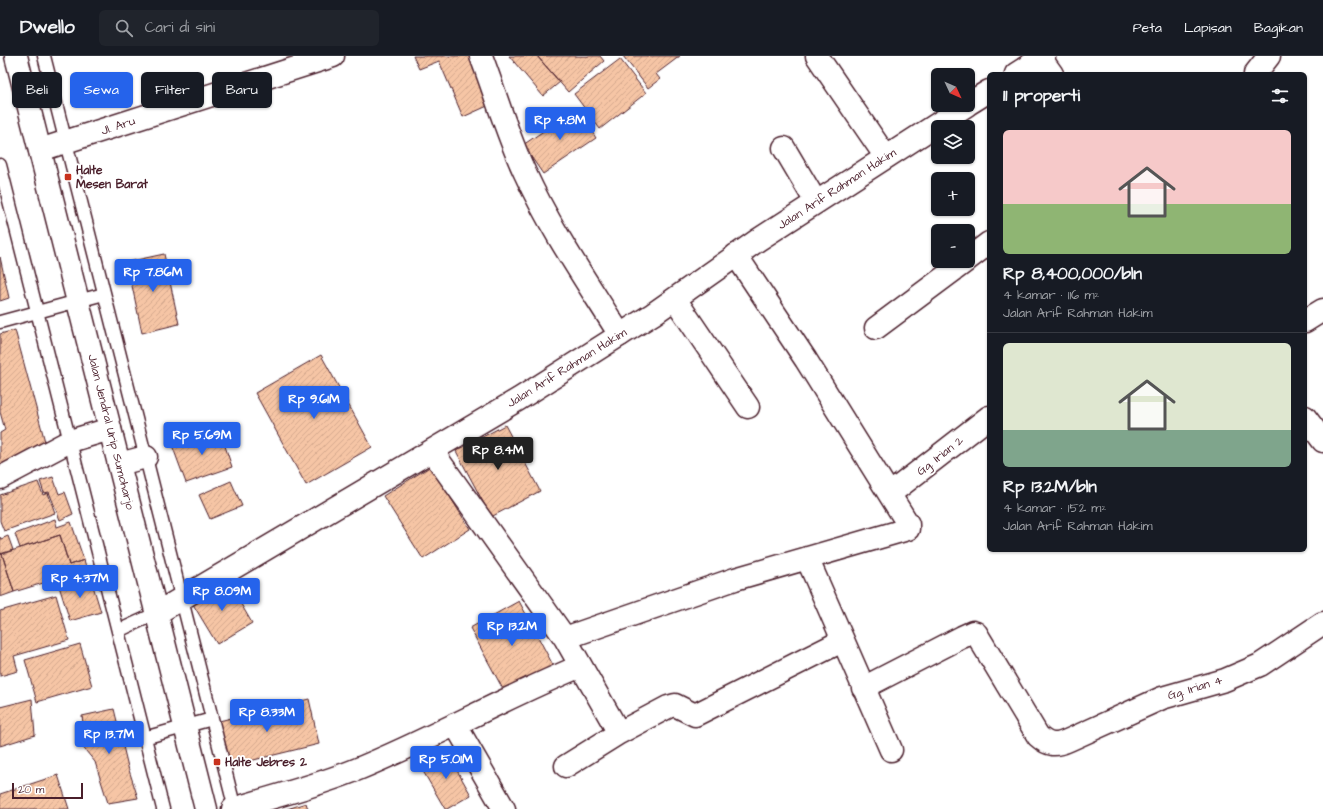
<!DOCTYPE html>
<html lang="id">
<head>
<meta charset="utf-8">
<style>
	:root { --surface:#171b24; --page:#20242c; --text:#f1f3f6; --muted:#9ea1a6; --line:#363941; --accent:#2563eb }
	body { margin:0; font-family:"Architects Daughter",sans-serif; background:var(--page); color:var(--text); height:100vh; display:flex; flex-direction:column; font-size:15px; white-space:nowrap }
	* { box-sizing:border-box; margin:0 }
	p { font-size:13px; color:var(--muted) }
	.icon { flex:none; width:22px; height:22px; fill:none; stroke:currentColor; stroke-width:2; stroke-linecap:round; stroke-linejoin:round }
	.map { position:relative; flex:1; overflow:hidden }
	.details { position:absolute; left:987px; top:16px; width:320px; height:480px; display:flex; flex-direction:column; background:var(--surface); border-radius:6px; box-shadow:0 1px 3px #0004 }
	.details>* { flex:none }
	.hud { position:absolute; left:12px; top:16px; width:380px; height:36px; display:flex; gap:8px }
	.needle { width:26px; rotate:134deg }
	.buttons { position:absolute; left:931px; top:12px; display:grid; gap:8px }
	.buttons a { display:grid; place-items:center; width:44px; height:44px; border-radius:6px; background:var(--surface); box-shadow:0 1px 3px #0004; font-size:20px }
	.scale { position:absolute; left:12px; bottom:10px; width:71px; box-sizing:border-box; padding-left:4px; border:2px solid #4a1f2b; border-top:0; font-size:11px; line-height:14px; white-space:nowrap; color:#4a1f2b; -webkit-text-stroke:3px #fff; paint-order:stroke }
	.price { position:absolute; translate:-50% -34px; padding:0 9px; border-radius:4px; background:var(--accent); color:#fff; font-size:13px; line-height:26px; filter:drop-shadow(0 1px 2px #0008) }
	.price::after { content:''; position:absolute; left:50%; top:24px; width:12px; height:9px; margin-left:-6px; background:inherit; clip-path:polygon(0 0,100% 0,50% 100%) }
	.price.active { background:#222; color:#fff }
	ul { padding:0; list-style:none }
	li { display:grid; align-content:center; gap:8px; height:212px; padding:0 16px }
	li+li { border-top:1px solid var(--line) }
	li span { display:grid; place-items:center; height:124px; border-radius:6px; color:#555 }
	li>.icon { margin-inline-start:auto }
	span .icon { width:72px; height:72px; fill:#fffc; stroke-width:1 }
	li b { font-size:17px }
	h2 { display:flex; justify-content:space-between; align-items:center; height:48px; padding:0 16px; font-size:17px }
	.pill { padding:0 14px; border-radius:6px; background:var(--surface); box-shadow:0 1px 3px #0004; font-size:14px; line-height:36px }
	.pill.active { background:var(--accent); color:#fff }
	header { display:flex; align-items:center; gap:24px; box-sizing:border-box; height:56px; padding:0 20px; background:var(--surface); border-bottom:1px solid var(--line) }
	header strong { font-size:19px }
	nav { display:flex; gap:22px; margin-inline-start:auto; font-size:14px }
	.search { width:280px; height:36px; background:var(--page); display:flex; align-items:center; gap:10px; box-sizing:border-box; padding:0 14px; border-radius:6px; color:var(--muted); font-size:15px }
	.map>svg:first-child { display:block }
	.building { fill:url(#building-hatch); stroke:#4a1f2b }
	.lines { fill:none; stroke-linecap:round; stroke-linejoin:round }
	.lane-casing { stroke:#4a1f2b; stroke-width:15 }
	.street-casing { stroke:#4a1f2b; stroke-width:25 }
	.secondary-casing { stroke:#4a1f2b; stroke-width:25 }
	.lane { stroke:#fff; stroke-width:12 }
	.street { stroke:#fff; stroke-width:22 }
	.secondary { stroke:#fff; stroke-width:22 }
	.poi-dot { fill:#c8321e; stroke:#fff; stroke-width:1.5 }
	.labels { text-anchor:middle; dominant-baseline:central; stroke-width:3.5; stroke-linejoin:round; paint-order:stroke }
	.street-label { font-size:12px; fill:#4a1f2b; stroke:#fff }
	.poi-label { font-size:12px; font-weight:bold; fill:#4a1f2b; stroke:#fff; text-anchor:start }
</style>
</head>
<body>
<header>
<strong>Dwello</strong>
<div class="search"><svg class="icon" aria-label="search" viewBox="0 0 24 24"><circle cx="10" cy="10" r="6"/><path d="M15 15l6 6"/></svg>Cari di sini</div>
<nav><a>Peta</a><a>Lapisan</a><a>Bagikan</a></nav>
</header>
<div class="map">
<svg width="1323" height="753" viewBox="0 0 1323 753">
	<defs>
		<pattern id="building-hatch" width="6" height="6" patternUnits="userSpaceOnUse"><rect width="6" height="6" fill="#f6c5a5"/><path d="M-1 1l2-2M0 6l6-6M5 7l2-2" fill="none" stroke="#d4a98e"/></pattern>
	</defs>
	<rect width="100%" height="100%" fill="#fff"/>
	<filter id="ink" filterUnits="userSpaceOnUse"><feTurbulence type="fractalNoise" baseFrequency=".025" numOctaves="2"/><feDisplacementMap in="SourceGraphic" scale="8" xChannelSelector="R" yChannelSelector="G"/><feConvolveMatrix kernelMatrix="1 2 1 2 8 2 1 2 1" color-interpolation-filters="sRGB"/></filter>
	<g filter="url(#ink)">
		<!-- building -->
		<path class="building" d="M 413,0 L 471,0 L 492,48 L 463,61 L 439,5 L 419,13 Z
			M 509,0 L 537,0 L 560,26 L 543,40 Z
			M 537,0 L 600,0 L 604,5 L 568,36 Z
			M 623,0 L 680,0 L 656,18 L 660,23 L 648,32 Z
			M 620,3 L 646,37 L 600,73 L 574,38 Z
			M 577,52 L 596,82 L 543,118 L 523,89 Z
			M 164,198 L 179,268 L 142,277 L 127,206 Z
			M 0,201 L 9,242 L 0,245 Z
			M 15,274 L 47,393 L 0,416 L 0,377 L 5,374 L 0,356 L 0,278 Z
			M 321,299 L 372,391 L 306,429 L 255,337 Z
			M 505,369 L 540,435 L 491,461 L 456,395 Z
			M 219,372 L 232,411 L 186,427 L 172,389 Z
			M 431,410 L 470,473 L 423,503 L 383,440 Z
			M 53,421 L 59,438 L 65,436 L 73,458 L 60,464 L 49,436 L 44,437 L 40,425 Z
			M 231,425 L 242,450 L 210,463 L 199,439 Z
			M 38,426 L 43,439 L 48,437 L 55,457 L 4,475 L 0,465 L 0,439 Z
			M 55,463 L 57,471 L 71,466 L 84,504 L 69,509 L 60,479 L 20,492 L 15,478 Z
			M 60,479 L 69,509 L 84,504 L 88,517 L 54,529 L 53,524 L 14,536 L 2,498 Z
			M 8,480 L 13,494 L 0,498 L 0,481 L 1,483 Z
			M 0,498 L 2,498 L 14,536 L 0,541 Z
			M 90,520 L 101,556 L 70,565 L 59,530 Z
			M 227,524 L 252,567 L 217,588 L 191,545 Z
			M 56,539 L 69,584 L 14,600 L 18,615 L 0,620 L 0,555 Z
			M 519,545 L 554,611 L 505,637 L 470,572 Z
			M 80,588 L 92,630 L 37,646 L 25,604 Z
			M 32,643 L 35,679 L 0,690 L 0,651 Z
			M 309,643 L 319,688 L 225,711 L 215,666 Z
			M 114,653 L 128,711 L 138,742 L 108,747 L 95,706 L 81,689 L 85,680 L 82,660 Z
			M 446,695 L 471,739 L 447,753 L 445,753 L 420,710 Z
			M 58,719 L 69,753 L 0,753 L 0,738 Z
			M 306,747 L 308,753 L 287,753 Z"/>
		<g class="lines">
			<defs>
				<path id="lane" d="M 44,0 L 235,753
					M 0,109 L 163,753
					M 0,266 L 104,238
					M 118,575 L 157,557
					M 144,682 L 212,663"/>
				<path id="street" d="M 481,0 C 496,39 507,79 525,117 C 551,174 587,226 620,279
					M 817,0 L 886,101
					M 1039,0 L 1052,18
					M 1255,18 L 1269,0
					M 784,92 L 816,146
					M 40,94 L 333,0
					M 968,203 L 989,187
					M 675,243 L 748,351
					M 1305,265 L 1323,254
					M 876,272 L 966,205
					M 1305,361 L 1323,385
					M 432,395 L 565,582 L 619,677
					M 119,408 L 146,401
					M 0,422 L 70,385 L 110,373
					M 891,437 L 989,361
					M 807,502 L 891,694
					M 565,582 L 735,523 L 908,473 L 908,468 L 806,304 L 736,199
					M 863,632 L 962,581 L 973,576 L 976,577 L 1038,680 C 1049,690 1056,690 1069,684 L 1162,642 L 1225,624 L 1260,609 L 1323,567
					M 455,668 L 504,753
					M 566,710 L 619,677 L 668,651 L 675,649 L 695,659 L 842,585
					M 233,753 C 275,740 317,730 358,713 C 434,682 505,641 581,610"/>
				<path id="secondary" d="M 16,0 L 206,753
					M 1016,18 L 1044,0
					M 968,48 L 989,35
					M 157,557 L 519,343 L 653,258 L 758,184 L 967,49"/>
			</defs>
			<!-- lane casing -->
			<use href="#lane" class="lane-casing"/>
			<!-- street casing -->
			<use href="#street" class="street-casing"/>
			<!-- secondary casing -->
			<use href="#secondary" class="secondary-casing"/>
			<!-- lane -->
			<use href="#lane" class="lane"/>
			<!-- street -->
			<use href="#street" class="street"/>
			<!-- secondary -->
			<use href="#secondary" class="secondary"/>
		</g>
	</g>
	<!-- markers -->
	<g class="poi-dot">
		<rect x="64" y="117" width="8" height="8" rx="2"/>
		<rect x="213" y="702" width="8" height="8" rx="2"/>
	</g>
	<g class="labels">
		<!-- street labels -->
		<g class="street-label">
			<text transform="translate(118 70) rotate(-18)">Jl. Aru</text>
			<text transform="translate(837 133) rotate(-33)">Jalan Arif Rahman Hakim</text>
			<text transform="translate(567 312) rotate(-32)">Jalan Arif Rahman Hakim</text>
			<text transform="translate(111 376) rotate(76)">Jalan Jendral Urip Sumoharjo</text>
			<text transform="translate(940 400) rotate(-38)">Gg. Irian 2</text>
			<text transform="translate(1195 632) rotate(-17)">Gg. Irian 4</text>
		</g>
		<!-- poi labels -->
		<g class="poi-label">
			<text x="76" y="114">Halte<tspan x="76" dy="14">Mesen Barat</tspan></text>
			<text x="225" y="706">Halte Jebres 2</text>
		</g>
	</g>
</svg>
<div class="buttons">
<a><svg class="needle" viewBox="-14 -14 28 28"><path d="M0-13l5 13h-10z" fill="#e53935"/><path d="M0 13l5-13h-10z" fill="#9ea1a6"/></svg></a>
<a><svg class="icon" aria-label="layers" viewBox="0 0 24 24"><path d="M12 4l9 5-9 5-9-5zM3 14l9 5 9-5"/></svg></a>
<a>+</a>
<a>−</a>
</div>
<div class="scale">20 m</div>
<b class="price" style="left:560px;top:85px">Rp 4.8M</b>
<b class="price" style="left:153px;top:237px">Rp 7.86M</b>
<b class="price" style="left:314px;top:364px">Rp 9.61M</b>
<b class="price" style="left:202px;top:400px">Rp 5.69M</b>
<b class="price active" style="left:498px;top:415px">Rp 8.4M</b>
<b class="price" style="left:80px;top:543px">Rp 4.37M</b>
<b class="price" style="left:222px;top:556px">Rp 8.09M</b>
<b class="price" style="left:512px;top:591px">Rp 13.2M</b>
<b class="price" style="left:267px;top:677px">Rp 8.33M</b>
<b class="price" style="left:109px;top:699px">Rp 13.7M</b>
<b class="price" style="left:446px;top:724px">Rp 5.01M</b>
<div class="hud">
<a class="pill">Beli</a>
<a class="pill active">Sewa</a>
<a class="pill">Filter</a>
<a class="pill">Baru</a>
</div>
<section class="details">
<h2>11 properti<svg class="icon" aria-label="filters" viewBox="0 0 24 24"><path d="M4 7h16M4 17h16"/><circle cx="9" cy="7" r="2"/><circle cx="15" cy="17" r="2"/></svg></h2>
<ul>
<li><span style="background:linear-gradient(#f6c9c9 60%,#8fb573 0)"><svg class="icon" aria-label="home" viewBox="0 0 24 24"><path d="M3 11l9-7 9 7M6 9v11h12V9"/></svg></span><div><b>Rp 8,400,000/bln</b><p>4 kamar · 116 m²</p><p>Jalan Arif Rahman Hakim</p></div></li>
<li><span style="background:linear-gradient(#dfe7d0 70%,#7fa58c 0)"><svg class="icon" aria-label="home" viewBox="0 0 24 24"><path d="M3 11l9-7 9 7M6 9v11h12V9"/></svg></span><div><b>Rp 13.2M/bln</b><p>4 kamar · 152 m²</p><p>Jalan Arif Rahman Hakim</p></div></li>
</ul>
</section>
</div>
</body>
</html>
